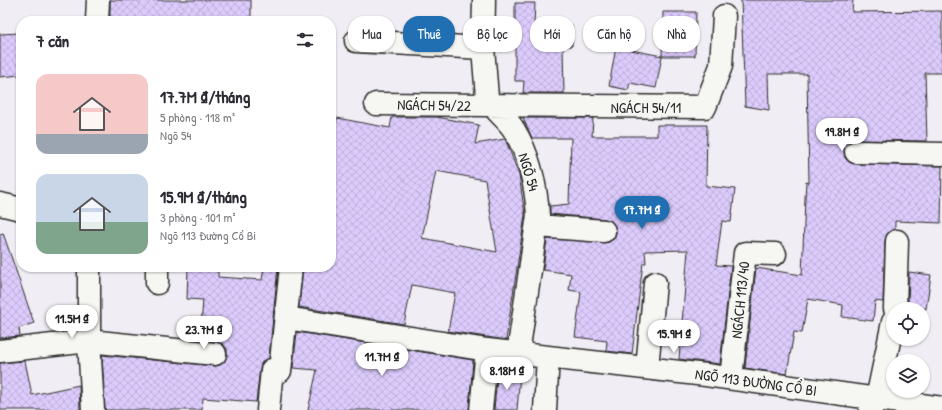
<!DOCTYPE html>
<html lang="vi">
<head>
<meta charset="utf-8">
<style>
	:root { --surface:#fff; --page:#f2f2f3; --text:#2b2b33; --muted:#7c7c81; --accent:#1f6fb2 }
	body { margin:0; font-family:"Patrick Hand",sans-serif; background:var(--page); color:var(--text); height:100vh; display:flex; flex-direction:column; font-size:15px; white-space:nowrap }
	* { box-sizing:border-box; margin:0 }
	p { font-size:13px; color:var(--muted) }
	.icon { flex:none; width:22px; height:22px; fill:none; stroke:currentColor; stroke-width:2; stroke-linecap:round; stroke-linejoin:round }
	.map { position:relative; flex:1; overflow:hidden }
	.panel { position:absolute; left:16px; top:16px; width:320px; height:256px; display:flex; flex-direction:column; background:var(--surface); border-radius:16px; box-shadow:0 1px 3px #0004 }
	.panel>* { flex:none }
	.guide { position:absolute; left:348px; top:16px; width:380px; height:36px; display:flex; gap:8px }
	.buttons { position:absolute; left:886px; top:302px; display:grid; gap:8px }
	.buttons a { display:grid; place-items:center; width:44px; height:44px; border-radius:50%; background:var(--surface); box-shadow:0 1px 3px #0004; font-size:20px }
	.price { position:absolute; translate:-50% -34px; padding:0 9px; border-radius:14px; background:#fff; color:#222; font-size:13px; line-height:26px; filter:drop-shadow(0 1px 2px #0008) }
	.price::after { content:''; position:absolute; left:50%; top:24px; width:12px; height:9px; margin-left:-6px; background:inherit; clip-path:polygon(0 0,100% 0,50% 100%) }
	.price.current { background:var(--accent); color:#fff }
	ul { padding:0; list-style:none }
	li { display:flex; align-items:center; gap:12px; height:100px; padding:0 20px }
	li span { display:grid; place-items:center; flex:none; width:112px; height:80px; border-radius:12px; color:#555 }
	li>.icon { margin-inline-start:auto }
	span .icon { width:48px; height:48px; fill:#fffc; stroke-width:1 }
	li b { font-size:17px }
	h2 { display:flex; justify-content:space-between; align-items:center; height:48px; padding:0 20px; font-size:17px }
	.chip { padding:0 14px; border-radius:16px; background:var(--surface); box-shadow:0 1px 3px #0004; font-size:14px; line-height:36px }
	.chip.current { background:var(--accent); color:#fff }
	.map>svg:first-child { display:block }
	.building { fill:url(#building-cross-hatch); stroke:#2b2b2b; fill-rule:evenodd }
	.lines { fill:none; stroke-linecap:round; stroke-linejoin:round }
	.minor-casing { stroke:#2b2b2b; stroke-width:25 }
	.minor { stroke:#f6f6f2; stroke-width:22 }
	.labels { text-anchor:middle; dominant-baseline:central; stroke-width:4; stroke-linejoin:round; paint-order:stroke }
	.street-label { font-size:15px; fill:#2b2b2b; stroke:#f6f6f2 }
</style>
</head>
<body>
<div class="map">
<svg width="942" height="410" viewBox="0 0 942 410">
	<defs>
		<pattern id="building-cross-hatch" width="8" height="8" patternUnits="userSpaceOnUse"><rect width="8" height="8" fill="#dccbfc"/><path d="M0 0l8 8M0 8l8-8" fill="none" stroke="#bdaed8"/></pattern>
	</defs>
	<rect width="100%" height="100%" fill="#f1edf4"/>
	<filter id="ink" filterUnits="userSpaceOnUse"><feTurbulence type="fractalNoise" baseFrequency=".025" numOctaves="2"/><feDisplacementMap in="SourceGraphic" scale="8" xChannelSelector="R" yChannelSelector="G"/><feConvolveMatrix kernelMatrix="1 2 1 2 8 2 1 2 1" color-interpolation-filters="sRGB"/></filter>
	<g filter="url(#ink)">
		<!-- building -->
		<path class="building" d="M 110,0 L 251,0 L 251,21 L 110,21 Z
			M 741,0 L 853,0 L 852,12 L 942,11 L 942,73 L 925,73 L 927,141 L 856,140 L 850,141 L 846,145 L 844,152 L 845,158 L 849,162 L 856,164 L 942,166 L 941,223 L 895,221 L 895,229 L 887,234 L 885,240 L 883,302 L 875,301 L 873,321 L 842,317 L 843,305 L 808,299 L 802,333 L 794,332 L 787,374 L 745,368 L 756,268 L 802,275 L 805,198 L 806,182 L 809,183 L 807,74 L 768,74 L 769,110 L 745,106 Z
			M 515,3 L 535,3 L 534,25 L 572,25 L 572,46 L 563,46 L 564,93 L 523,93 L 524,81 L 515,81 Z
			M 663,12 L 696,12 L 695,56 L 662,56 Z
			M 21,33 L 21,75 L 0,77 L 0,34 Z
			M 616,47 L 662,56 L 656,88 L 630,83 L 628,90 L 609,86 Z
			M 392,117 L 437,117 L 479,125 L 475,144 L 505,139 L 508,146 L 519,175 L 525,215 L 506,340 L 448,331 L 455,293 L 412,285 L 404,324 L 299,307 L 303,267 L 331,267 L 331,147 L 337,118 L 390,128 ZM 436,171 L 485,180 L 497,252 L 422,238 Z
			M 523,118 L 593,118 L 592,136 L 657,136 L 657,125 L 707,125 L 706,186 L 735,189 L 731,222 L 722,221 L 716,265 L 731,266 L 720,364 L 679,359 L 688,250 L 645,251 L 646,263 L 643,263 L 632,354 L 606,351 L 607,341 L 575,337 L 581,292 L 569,290 L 571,274 L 543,270 L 547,239 L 609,242 L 615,238 L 616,232 L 615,226 L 611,221 L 605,219 L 550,214 L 550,206 L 569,204 L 571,138 L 532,138 Z
			M 3,233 L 34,323 L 19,328 L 20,336 L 0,338 L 0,234 Z
			M 188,267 L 218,267 L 218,277 L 262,280 L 264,267 L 278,267 L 269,358 L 262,362 L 260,368 L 256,402 L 203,398 L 202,410 L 105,410 L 102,355 L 214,366 L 220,365 L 225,361 L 227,355 L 227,349 L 223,344 L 200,340 L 203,300 L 187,299 Z
			M 909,272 L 931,275 L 926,309 L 908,306 Z
			M 297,332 L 473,360 L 469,410 L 308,410 L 317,370 L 293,368 Z
			M 25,361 L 32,395 L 79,385 L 80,410 L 0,410 L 0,363 Z
			M 498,364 L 501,364 L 500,372 L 520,374 L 517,410 L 494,410 Z"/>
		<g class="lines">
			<defs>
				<path id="minor" d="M 484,0 L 483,48 L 487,97 C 493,110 507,118 514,130 C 530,156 536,186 538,215 L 518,354
					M 97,21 L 98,0
					M 356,41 L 483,48
					M 376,104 L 705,107 L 721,66 L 724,16
					M 856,152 L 942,154
					M 0,204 L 21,209
					M 537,226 L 604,231
					M 89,267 L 89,341 L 93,410
					M 157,283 L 157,267
					M 895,309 L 897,241
					M 286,318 L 487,350
					M 0,351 L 89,341 L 215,354
					M 647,368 L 655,283
					M 731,378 L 745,253 L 775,254
					M 268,410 L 272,370 L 280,371 L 291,267
					M 481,410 L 487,350 L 706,375 L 942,408
					M 545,410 L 548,357
					M 870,410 L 877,399 L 893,322"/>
			</defs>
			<!-- minor casing -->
			<use href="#minor" class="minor-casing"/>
			<!-- minor -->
			<use href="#minor" class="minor"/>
		</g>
	</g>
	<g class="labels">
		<!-- street labels -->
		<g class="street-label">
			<text transform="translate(434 105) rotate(1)">NGÁCH 54/22</text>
			<text x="646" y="107">NGÁCH 54/11</text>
			<text transform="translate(529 172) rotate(73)">NGÕ 54</text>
			<text transform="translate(740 300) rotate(-84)">NGÁCH 113/40</text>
			<text transform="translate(756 382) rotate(8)">NGÕ 113 ĐƯỜNG CỔ BI</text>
		</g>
	</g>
</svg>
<div class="buttons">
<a><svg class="icon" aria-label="locate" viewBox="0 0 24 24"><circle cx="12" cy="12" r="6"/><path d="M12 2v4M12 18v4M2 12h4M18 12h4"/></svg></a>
<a><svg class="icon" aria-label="layers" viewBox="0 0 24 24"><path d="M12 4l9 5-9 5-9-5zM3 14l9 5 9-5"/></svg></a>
</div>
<b class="price" style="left:842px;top:152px">19.8M ₫</b>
<b class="price current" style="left:642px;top:230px">17.7M ₫</b>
<b class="price" style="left:72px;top:339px">11.5M ₫</b>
<b class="price" style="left:204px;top:350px">23.7M ₫</b>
<b class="price" style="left:674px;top:354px">15.9M ₫</b>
<b class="price" style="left:382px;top:377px">11.7M ₫</b>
<b class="price" style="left:507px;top:391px">8.18M ₫</b>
<div class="guide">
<a class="chip">Mua</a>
<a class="chip current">Thuê</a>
<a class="chip">Bộ lọc</a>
<a class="chip">Mới</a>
<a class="chip">Căn hộ</a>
<a class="chip">Nhà</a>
</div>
<section class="panel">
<h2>7 căn<svg class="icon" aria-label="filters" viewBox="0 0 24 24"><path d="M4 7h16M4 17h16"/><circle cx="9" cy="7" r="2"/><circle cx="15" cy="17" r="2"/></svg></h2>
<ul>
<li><span style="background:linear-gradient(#f6c9c9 75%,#9aa5b1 0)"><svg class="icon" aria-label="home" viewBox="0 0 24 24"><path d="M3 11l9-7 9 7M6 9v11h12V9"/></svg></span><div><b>17.7M ₫/tháng</b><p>5 phòng · 118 m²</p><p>Ngõ 54</p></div></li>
<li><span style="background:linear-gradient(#c9d6e8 60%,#7fa58c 0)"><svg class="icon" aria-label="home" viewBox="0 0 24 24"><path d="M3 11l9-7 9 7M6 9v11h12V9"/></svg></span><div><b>15.9M ₫/tháng</b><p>3 phòng · 101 m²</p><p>Ngõ 113 Đường Cổ Bi</p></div></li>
</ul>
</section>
</div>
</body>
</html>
